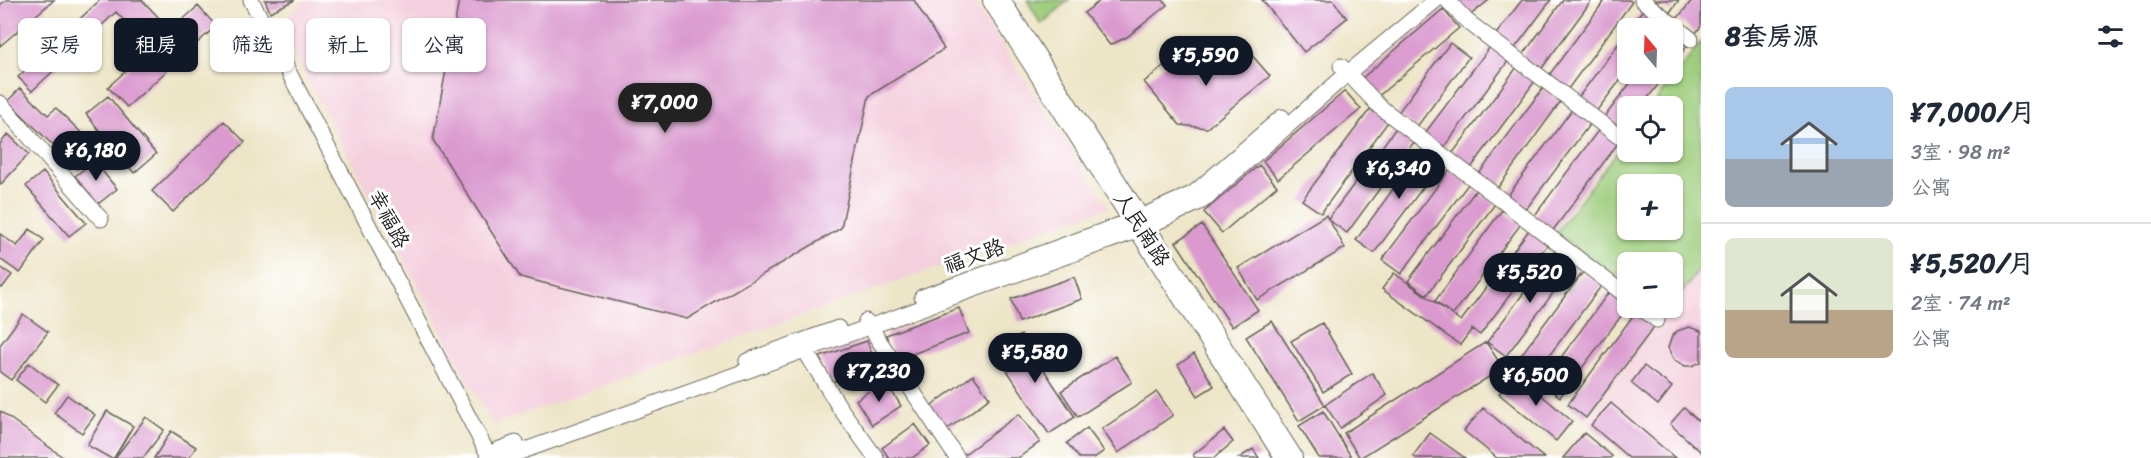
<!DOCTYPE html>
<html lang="zh">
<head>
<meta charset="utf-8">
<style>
	:root { --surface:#fff; --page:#f2f2f3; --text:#1f2937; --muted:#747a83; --line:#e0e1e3; --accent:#111827 }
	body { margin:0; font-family:Sriracha,"LXGW WenKai TC",sans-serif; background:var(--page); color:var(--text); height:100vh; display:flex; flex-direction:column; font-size:22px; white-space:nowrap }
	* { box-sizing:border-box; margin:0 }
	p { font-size:20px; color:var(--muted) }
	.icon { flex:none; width:33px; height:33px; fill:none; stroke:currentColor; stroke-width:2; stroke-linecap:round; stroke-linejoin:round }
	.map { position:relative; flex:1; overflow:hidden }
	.drawer { display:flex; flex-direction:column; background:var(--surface); width:450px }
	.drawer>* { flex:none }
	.top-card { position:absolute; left:18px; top:18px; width:570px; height:54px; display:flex; gap:12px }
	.needle { width:39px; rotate:341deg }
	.fabs { position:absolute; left:1617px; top:18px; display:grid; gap:12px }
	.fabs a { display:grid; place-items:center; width:66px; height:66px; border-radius:9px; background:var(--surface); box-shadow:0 2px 4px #0004; font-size:30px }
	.price { position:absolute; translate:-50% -51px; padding:0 14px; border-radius:21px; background:var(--accent); color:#fff; font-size:20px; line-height:39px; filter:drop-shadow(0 2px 3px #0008) }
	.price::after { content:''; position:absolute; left:50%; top:36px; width:18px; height:14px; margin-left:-9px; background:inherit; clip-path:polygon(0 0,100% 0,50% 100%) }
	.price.current { background:#222; color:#fff }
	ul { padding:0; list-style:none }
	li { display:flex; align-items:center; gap:18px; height:150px; padding:0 24px }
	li+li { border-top:2px solid var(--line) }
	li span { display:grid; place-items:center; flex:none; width:168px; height:120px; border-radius:9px; color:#555 }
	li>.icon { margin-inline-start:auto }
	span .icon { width:72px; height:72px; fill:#fffc; stroke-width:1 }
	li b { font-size:26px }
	h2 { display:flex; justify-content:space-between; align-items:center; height:72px; padding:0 24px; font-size:26px }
	.tag { padding:0 21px; border-radius:9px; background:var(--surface); box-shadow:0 2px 4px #0004; font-size:21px; line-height:54px }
	.tag.current { background:var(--accent); color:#fff }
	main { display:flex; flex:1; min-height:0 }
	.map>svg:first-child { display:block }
	.built { fill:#f4cfdd; fill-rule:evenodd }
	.green { fill:#9dcc7b; stroke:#5c744c; stroke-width:1.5; fill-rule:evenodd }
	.building { fill:#da99cf }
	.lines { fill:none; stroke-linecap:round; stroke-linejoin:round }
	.minor-casing { stroke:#656258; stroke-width:17 }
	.primary-casing { stroke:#656258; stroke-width:28 }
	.minor { stroke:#fff; stroke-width:15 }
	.primary { stroke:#fff; stroke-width:26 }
	.labels { text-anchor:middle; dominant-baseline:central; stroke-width:6; stroke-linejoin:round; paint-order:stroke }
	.street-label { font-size:21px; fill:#1c1c1c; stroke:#fff }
</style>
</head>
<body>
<main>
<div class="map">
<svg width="1701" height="458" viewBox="0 0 1701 458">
	<rect width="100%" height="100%" fill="#fff"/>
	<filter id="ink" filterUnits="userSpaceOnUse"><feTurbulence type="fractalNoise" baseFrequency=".0167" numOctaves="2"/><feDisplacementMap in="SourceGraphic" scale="12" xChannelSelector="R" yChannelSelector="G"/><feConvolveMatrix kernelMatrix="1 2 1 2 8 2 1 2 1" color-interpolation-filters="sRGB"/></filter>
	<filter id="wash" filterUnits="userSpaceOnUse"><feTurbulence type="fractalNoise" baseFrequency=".008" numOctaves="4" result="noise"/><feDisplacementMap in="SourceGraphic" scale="24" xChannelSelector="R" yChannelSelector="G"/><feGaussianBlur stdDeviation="1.35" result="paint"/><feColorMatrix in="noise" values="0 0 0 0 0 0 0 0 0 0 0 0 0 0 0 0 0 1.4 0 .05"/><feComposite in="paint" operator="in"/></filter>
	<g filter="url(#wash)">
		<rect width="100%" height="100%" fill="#ede5c7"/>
		<!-- built -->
		<path class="built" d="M 305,0 L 972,0 L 1109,207 L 492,425 L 278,24 Z
			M 1701,42 L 1701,458 L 1631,458 L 1587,422 L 1663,317 L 1651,308 L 1672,308 L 1672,262 L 1628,262 L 1556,232 L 1627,138 L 1628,152 L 1672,152 L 1672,106 L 1652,106 ZM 1628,184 L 1672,184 L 1672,230 L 1628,230 Z"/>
		<!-- green -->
		<path class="green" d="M 1027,0 L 1069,0 L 1041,24 Z
			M 1701,42 L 1701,267 L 1673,305 L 1672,262 L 1628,262 L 1627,289 L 1556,232 L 1627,138 L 1628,152 L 1672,152 L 1672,106 L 1652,106 ZM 1628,184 L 1672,184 L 1672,230 L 1628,230 Z"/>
		<g id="blocks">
			<!-- building -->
			<path class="building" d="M 6,0 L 54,0 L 0,46 L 0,5 Z
				M 100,0 L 142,0 L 160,19 L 140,37 L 116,12 L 32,91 L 18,77 Z
				M 265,0 L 295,0 L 270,12 Z
				M 459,0 L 914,0 L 944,49 L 869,96 L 841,228 L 687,319 L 520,277 L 433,140 Z
				M 1101,0 L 1163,0 L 1167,5 L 1127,37 L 1110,45 L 1084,13 Z
				M 1262,0 L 1333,0 L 1347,18 L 1304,52 Z
				M 1453,0 L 1489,0 L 1468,17 Z
				M 1522,0 L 1551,0 L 1512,52 L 1493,38 Z
				M 1563,0 L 1592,0 L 1539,72 L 1520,59 Z
				M 1605,0 L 1629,0 L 1632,2 L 1565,93 L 1546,79 Z
				M 1653,0 L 1679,0 L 1670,12 Z
				M 1692,0 L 1701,0 L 1701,26 L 1696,33 L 1677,19 Z
				M 198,6 L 216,26 L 127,107 L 108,87 Z
				M 1644,8 L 1663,22 L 1658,28 L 1629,28 Z
				M 1443,9 L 1459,28 L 1376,98 L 1360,80 Z
				M 1672,29 L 1690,42 L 1672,65 Z
				M 1628,31 L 1628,70 L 1595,113 L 1577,99 Z
				M 1450,43 L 1469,57 L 1416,128 L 1397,114 Z
				M 1242,44 L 1270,76 L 1207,128 L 1180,125 L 1144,82 L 1180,52 L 1201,78 Z
				M 1490,47 L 1509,60 L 1441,151 L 1422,137 Z
				M 1517,67 L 1535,81 L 1468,172 L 1449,158 Z
				M 1637,74 L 1666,74 L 1642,106 L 1628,106 L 1628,125 L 1622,133 L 1603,119 Z
				M 20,88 L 48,115 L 56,108 L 97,148 L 77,169 L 8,101 Z
				M 1543,88 L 1561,101 L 1494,193 L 1475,179 Z
				M 1345,91 L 1361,109 L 1278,179 L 1263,161 Z
				M 108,96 L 156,154 L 134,173 L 86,114 Z
				M 1574,107 L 1592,121 L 1524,212 L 1506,198 Z
				M 1370,109 L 1388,122 L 1321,213 L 1302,200 Z
				M 224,121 L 245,142 L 173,212 L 152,191 Z
				M 1396,128 L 1414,142 L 1347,233 L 1329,220 L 1345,248 L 1257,300 L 1238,268 L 1326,215 L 1328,219 Z
				M 1600,128 L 1619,142 L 1551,233 L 1532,219 Z
				M 8,134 L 29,154 L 0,185 L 0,144 Z
				M 1423,148 L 1442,162 L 1374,253 L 1356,240 Z
				M 94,161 L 117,189 L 98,204 L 75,176 Z
				M 1259,165 L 1277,186 L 1222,233 L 1204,212 Z
				M 1450,169 L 1469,183 L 1401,274 L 1382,260 Z
				M 43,172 L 86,223 L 69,236 L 26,186 Z
				M 1476,190 L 1495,204 L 1427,295 L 1408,281 Z
				M 1502,210 L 1521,224 L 1453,315 L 1435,301 Z
				M 1202,225 L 1258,310 L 1232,327 L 1176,242 Z
				M 30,229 L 44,240 L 20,273 L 0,259 L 0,234 L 17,246 Z
				M 1529,230 L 1548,244 L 1480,335 L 1472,329 L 1460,345 L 1382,289 L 1394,273 L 1461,321 Z
				M 1555,251 L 1574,265 L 1506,356 L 1487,342 Z
				M 0,267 L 12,275 L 2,288 L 0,287 Z
				M 1583,272 L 1602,285 L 1534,376 L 1515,363 Z
				M 1074,277 L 1082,299 L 1019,322 L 1011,299 Z
				M 1609,292 L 1628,307 L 1560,397 L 1542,383 Z
				M 959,308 L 969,333 L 896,360 L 886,335 Z
				M 1635,313 L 1654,327 L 1586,418 L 1568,404 Z
				M 23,314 L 48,332 L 11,380 L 0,372 L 0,345 Z
				M 1272,321 L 1325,405 L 1299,421 L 1246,337 Z
				M 1322,323 L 1352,374 L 1323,392 L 1291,341 Z
				M 1689,327 L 1701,331 L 1701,362 L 1692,366 L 1685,366 L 1674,360 L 1668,348 L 1672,336 L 1677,331 Z
				M 1021,335 L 1075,417 L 1049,434 L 995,352 Z
				M 867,341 L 876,366 L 829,383 L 820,357 Z
				M 1486,342 L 1503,368 L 1360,458 L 1344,433 Z
				M 1194,354 L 1214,386 L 1198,396 L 1178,365 Z
				M 1115,356 L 1132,382 L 1078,417 L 1061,391 Z
				M 29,363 L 58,385 L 45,402 L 16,380 Z
				M 1644,366 L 1672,387 L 1658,405 L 1631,383 Z
				M 1372,373 L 1387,395 L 1340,428 L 1325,405 Z
				M 1516,374 L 1572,421 L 1556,441 L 1499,394 Z
				M 973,375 L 990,398 L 945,431 L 928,408 Z
				M 885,380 L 901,406 L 872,425 L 856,400 Z
				M 1157,392 L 1173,415 L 1118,453 L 1102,429 Z
				M 67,395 L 95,415 L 82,433 L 54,413 Z
				M 1611,403 L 1675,458 L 1629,458 L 1591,425 Z
				M 1483,408 L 1544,458 L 1497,458 L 1464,431 Z
				M 1684,408 L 1701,423 L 1701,452 L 1670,424 Z
				M 0,411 L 64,458 L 0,458 Z
				M 107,411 L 133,426 L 114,458 L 110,458 L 87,445 Z
				M 1323,411 L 1352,458 L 1319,458 L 1299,426 Z
				M 1019,414 L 1040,442 L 1018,458 L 963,458 L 962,456 Z
				M 146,417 L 164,430 L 143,458 L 115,458 Z
				M 915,424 L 930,445 L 912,458 L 889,458 L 882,448 Z
				M 1087,428 L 1104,451 L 1094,458 L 1079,458 L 1067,443 Z
				M 1224,430 L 1233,442 L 1214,458 L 1195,458 L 1193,455 Z
				M 171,431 L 196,447 L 189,458 L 154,458 Z
				M 1430,433 L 1465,458 L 1416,458 L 1413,456 Z
				M 1584,433 L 1612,456 L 1610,458 L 1563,458 Z
				M 1253,449 L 1259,458 L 1239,458 Z"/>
		</g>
	</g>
	<g filter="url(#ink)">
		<use href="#blocks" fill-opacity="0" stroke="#656258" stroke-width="1.5"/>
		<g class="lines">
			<defs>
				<path id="minor" d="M 251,0 L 490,458
					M 1447,0 L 1467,21 L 1618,136
					M 1642,0 L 1691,39
					M 1341,66 L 1380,107 L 1628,297
					M 0,103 L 101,219
					M 922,297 L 1136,219 L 1194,193 L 1282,117
					M 1641,308 L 1657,320
					M 866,321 L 957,458
					M 801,344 L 840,408 L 876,458
					M 747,361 L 838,328
					M 490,457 L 495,451 L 516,443
					M 503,458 L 1142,229 L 1202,201 L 1348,73 L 1436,0"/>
				<path id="primary" d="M 996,0 L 1289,458"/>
			</defs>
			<!-- minor casing -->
			<use href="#minor" class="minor-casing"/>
			<!-- primary casing -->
			<use href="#primary" class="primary-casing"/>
			<!-- minor -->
			<use href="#minor" class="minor"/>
			<!-- primary -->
			<use href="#primary" class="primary"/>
		</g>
	</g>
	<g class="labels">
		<!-- street labels -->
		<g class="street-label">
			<text transform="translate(389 219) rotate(62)">幸福路</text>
			<text transform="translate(1142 229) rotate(57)">人民南路</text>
			<text transform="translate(974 256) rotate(-20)">福文路</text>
		</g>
	</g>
</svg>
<div class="fabs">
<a><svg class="needle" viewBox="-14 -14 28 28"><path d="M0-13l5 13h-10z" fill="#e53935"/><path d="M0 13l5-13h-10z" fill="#747a83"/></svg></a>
<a><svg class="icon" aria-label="locate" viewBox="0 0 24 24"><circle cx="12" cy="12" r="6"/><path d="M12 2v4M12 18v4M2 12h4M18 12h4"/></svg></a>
<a>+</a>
<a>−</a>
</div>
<b class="price" style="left:1206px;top:87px">¥5,590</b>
<b class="price current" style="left:665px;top:134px">¥7,000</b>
<b class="price" style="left:96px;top:182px">¥6,180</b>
<b class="price" style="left:1399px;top:200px">¥6,340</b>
<b class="price" style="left:1530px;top:304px">¥5,520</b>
<b class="price" style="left:1035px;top:384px">¥5,580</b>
<b class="price" style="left:879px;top:403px">¥7,230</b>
<b class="price" style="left:1536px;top:407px">¥6,500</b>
<div class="top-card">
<a class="tag">买房</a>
<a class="tag current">租房</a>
<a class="tag">筛选</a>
<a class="tag">新上</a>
<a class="tag">公寓</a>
</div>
</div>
<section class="drawer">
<h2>8套房源<svg class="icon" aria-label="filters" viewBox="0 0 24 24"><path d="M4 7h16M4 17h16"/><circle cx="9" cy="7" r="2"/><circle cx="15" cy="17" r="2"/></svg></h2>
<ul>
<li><span style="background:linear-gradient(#a9c7e8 60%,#9aa5b1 0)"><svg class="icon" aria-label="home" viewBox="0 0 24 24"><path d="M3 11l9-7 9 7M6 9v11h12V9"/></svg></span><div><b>¥7,000/月</b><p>3室 · 98 m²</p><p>公寓</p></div></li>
<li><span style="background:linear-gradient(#dfe7d0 60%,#b9a48a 0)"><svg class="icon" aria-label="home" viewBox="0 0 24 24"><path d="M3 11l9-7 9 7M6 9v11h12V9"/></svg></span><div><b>¥5,520/月</b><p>2室 · 74 m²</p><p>公寓</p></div></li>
</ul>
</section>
</main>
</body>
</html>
